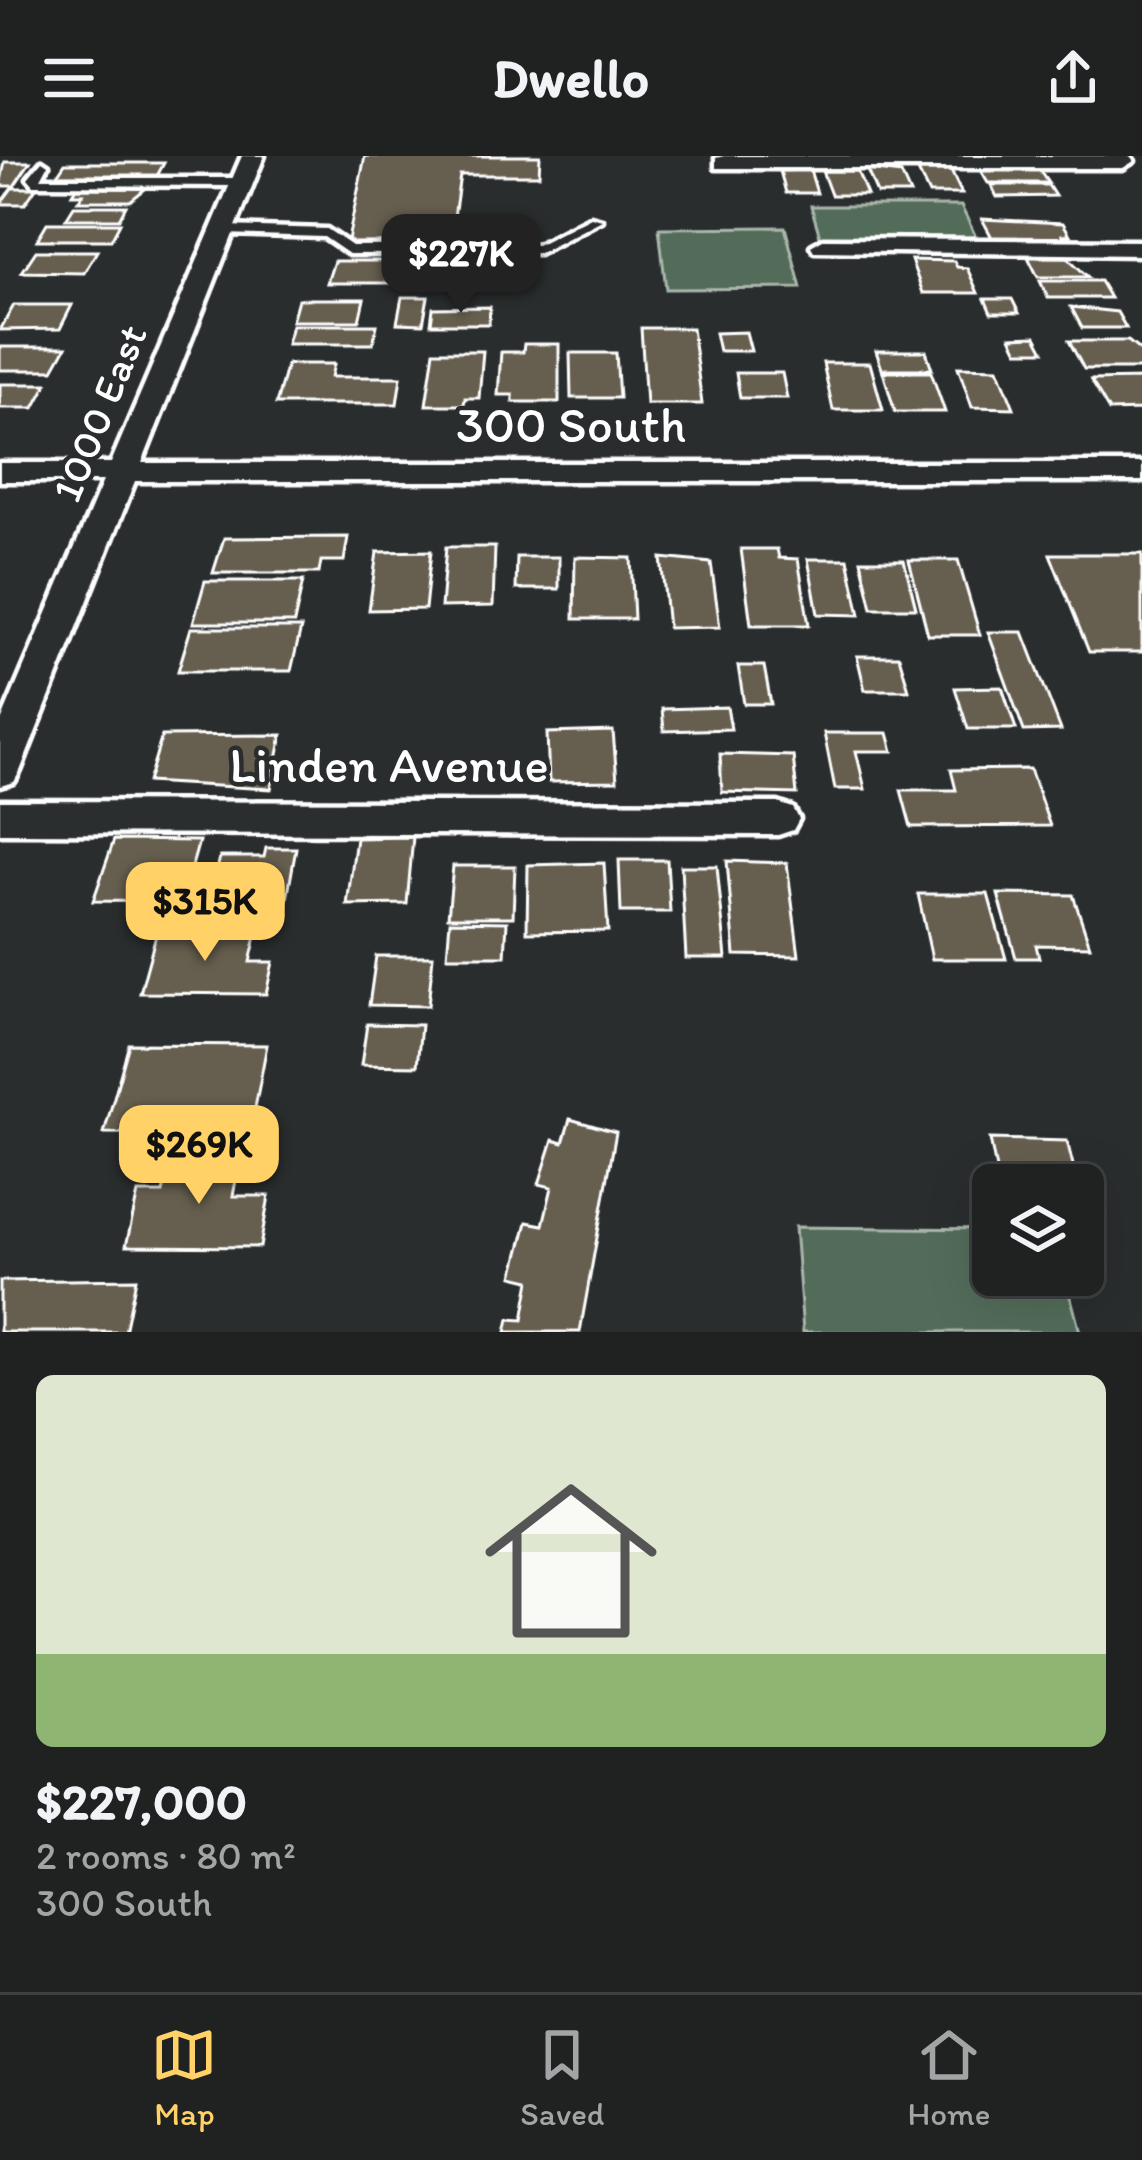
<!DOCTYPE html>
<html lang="en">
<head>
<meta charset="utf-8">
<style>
	:root { --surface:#202222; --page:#2d2f2f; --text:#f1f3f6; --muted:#a2a4a5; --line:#3d3f40; --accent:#ffd166 }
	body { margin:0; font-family:Itim,sans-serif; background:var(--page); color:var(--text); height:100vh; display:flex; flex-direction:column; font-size:45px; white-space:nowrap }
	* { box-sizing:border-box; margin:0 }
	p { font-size:39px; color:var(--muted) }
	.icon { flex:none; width:66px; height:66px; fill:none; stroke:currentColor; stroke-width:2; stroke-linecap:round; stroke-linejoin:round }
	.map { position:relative; height:1176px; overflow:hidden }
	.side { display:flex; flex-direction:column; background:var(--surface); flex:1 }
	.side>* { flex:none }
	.controls { position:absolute; left:972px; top:1008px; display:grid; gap:24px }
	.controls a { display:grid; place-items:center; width:132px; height:132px; border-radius:18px; background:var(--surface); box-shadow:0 12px 48px #0002,0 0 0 3px var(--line); font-size:60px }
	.price { position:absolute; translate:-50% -102px; padding:0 27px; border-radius:24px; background:var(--accent); color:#111; font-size:39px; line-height:78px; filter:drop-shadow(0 3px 6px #0008) }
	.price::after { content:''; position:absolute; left:50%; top:72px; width:36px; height:27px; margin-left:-18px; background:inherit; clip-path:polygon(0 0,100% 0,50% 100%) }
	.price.active { background:#222; color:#fff }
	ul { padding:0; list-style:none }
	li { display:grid; align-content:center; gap:24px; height:636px; padding:0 36px }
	li span { display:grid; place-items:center; height:372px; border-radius:18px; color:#555 }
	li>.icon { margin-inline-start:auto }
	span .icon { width:216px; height:216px; fill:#fffc; stroke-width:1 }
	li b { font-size:51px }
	header { display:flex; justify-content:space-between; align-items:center; height:156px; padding:0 36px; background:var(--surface); font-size:54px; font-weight:800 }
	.tab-bar { display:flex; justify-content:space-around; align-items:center; height:168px; border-top:3px solid var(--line); background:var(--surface); font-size:33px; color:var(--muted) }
	.tab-bar a { display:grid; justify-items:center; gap:6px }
	.tab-bar .active { color:var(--accent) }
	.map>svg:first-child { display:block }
	.green { fill:#536c5a; stroke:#a9b6ac; stroke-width:3 }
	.building { fill:#665f4f; stroke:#fff; stroke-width:3 }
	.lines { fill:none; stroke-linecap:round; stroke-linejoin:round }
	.lane-casing { stroke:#fff; stroke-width:9 }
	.street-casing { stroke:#fff; stroke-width:9 }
	.lane { fill:#2a2d2e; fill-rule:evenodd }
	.street { fill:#2a2d2e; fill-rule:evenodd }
	.labels { text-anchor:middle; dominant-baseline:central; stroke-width:9; stroke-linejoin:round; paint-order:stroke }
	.far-street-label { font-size:42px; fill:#fff; stroke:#2a2d2e }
	.street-label { font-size:51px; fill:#fff; stroke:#2a2d2e }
</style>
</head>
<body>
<header><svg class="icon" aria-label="menu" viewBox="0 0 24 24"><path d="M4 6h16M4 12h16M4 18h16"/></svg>Dwello<svg class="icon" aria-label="share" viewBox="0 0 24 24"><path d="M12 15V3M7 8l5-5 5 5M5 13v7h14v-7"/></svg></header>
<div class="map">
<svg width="1142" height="1176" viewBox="0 0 1142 1176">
	<rect width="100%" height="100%" fill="#2a2d2e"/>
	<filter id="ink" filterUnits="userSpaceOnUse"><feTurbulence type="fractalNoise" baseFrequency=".00833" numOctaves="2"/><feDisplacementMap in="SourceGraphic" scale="24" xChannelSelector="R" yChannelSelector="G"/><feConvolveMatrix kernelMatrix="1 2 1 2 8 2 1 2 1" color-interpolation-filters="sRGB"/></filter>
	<g filter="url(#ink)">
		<!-- green -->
		<path class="green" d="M 811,50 L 961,50 L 978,85 L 821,84 Z
			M 785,71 L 801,132 L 666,133 L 659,72 Z
			M 795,1071 L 993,1073 L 993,1119 L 1065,1119 L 1080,1176 L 803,1176 Z"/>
		<!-- building -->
		<path class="building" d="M 365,0 L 540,0 L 539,19 L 460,19 L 450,89 L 347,89 Z
			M 5,6 L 30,6 L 14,30 L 0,30 Z
			M 65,7 L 164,7 L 157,20 L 57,19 Z
			M 1037,11 L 1048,27 L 988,27 L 979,12 Z
			M 810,14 L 817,37 L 786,37 L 780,15 Z
			M 867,14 L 901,18 L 910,38 L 877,38 Z
			M 822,15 L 857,15 L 867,39 L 831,39 Z
			M 918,15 L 951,15 L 962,38 L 929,38 Z
			M 991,29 L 1048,29 L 1055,40 L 997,41 Z
			M 77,30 L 149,30 L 130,45 L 78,45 L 83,38 L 72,38 Z
			M 12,32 L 36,32 L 25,48 L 0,48 Z
			M 74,50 L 126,50 L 119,63 L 66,63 Z
			M 982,63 L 1063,67 L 1070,79 L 1063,79 L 1067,86 L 995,87 Z
			M 47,67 L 120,67 L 111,84 L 37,84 Z
			M 36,95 L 97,95 L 84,117 L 22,116 Z
			M 490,100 L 489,116 L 433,117 L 435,101 Z
			M 1028,101 L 1067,101 L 1088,121 L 1038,121 Z
			M 911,104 L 954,105 L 957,111 L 967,112 L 978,137 L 923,137 Z
			M 334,105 L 401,105 L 396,127 L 327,127 Z
			M 1040,125 L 1100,125 L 1110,142 L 1048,142 Z
			M 402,141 L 428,141 L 423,168 L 397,167 Z
			M 298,143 L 364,143 L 359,165 L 292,165 Z
			M 985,143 L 1012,143 L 1019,157 L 991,157 Z
			M 14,149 L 72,149 L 60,173 L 0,174 Z
			M 490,151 L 489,168 L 431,168 L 433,152 Z
			M 1071,151 L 1117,156 L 1126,172 L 1082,172 Z
			M 292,169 L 377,169 L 373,188 L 287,188 Z
			M 641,172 L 692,172 L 702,248 L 646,248 Z
			M 746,176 L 751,195 L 719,195 L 715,177 Z
			M 1036,180 L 1044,195 L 1018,195 L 1011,181 Z
			M 1069,185 L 1128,185 L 1142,196 L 1142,213 L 1084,213 Z
			M 524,188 L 559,188 L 559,246 L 513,246 L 513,239 L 498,239 L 501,196 L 523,196 Z
			M 0,191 L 66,191 L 53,214 L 0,214 Z
			M 434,195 L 483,195 L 479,242 L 465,242 L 464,249 L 426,249 Z
			M 876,195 L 926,195 L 932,213 L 882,213 Z
			M 570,197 L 616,197 L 619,242 L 571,242 Z
			M 823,207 L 870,207 L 883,254 L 833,254 Z
			M 287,208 L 334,208 L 331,221 L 401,221 L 397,248 L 276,248 Z
			M 958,211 L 998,212 L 1014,252 L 972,251 Z
			M 883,216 L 931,216 L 945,256 L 895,256 Z
			M 736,217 L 782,217 L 787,242 L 740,242 Z
			M 1142,223 L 1142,254 L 1109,255 L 1091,224 Z
			M 0,228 L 47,228 L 34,252 L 0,252 Z
			M 348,381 L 344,405 L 321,405 L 319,417 L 213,417 L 224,382 Z
			M 446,391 L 495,391 L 493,450 L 441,451 Z
			M 741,393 L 777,393 L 779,402 L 798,403 L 809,469 L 751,469 Z
			M 431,395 L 425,453 L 369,454 L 377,396 Z
			M 1050,398 L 1142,398 L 1142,496 L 1089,496 Z
			M 517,401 L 559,401 L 559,433 L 516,433 Z
			M 575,401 L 631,402 L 634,463 L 574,463 Z
			M 661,402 L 711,407 L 720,471 L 668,472 Z
			M 808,403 L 848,403 L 860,459 L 818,458 Z
			M 861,404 L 904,404 L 916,452 L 872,452 Z
			M 909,404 L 958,404 L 980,479 L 928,479 Z
			M 205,425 L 303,425 L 294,467 L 193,467 Z
			M 191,472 L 301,472 L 291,515 L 178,515 Z
			M 988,476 L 1023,476 L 1061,574 L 1024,575 Z
			M 857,500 L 899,500 L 909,534 L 865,534 Z
			M 738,510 L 764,510 L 771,548 L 744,548 Z
			M 1002,531 L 1016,573 L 968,573 L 955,532 Z
			M 727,551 L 731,573 L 664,575 L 662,553 Z
			M 613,575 L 617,625 L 549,626 L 547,577 Z
			M 824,577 L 888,577 L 893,595 L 856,595 L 865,633 L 835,633 Z
			M 282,579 L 271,633 L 148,626 L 162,580 Z
			M 720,598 L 793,600 L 797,638 L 722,636 Z
			M 1030,613 L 1050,670 L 911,671 L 901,634 L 956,634 L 951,614 Z
			M 413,681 L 407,748 L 347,749 L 356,682 Z
			M 114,684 L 199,685 L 182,746 L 93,745 Z
			M 266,692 L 296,692 L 283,766 L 238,766 L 241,752 L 208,752 L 220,701 L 264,701 Z
			M 619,704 L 667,704 L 670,756 L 621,756 Z
			M 727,705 L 787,707 L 799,800 L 735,799 Z
			M 604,707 L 608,775 L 527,776 L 528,709 Z
			M 453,710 L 515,710 L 513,761 L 448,761 Z
			M 681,710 L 717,710 L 726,802 L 686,802 Z
			M 918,738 L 988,738 L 1006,803 L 932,803 Z
			M 998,738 L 1073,739 L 1090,790 L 1036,789 L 1039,802 L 1016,802 Z
			M 450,765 L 507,766 L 505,800 L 447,800 Z
			M 157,775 L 257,776 L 250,806 L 273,806 L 266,838 L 140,837 Z
			M 376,800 L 433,800 L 428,850 L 369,849 Z
			M 367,868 L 421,869 L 417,910 L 361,909 Z
			M 129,888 L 267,889 L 250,978 L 104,977 Z
			M 570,963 L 616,976 L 580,1176 L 506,1176 L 509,1163 L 523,1164 L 530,1124 L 513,1120 L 527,1066 L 543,1069 L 552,1031 L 539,1028 L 553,984 L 563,987 Z
			M 990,983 L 1067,985 L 1078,1029 L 999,1029 Z
			M 172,998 L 241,998 L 233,1040 L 269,1040 L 260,1091 L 126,1090 L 138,1037 L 163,1037 Z
			M 136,1123 L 125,1176 L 0,1176 L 0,1125 Z"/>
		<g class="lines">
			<defs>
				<path id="lane" d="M 42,5 L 48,9 L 41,22 L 242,22 L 248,26 L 242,30 L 34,29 L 28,22 Z
					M 591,61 L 602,64 L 539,97 L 349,98 L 324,81 L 223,78 L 216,74 L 223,70 L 327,73 L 352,90 L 537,89 Z"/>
				<path id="street" d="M 242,0 L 264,0 L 142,307 L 1142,307 L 1142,325 L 135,325 L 20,615 L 14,626 L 0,630 L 0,568 L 103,325 L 0,325 L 0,307 L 111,307 Z
					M 724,0 L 1130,0 L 1134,5 L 1123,12 L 716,12 L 716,2 Z
					M 823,83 L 1142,85 L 1142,99 L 814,95 L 811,90 Z
					M 0,645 L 778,647 L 793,652 L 799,663 L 793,674 L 778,679 L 0,677 Z"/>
			</defs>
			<!-- lane casing -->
			<use href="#lane" class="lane-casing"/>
			<!-- street casing -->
			<use href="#street" class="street-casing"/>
			<!-- lane -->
			<use href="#lane" class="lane"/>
			<!-- street -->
			<use href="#street" class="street"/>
		</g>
	</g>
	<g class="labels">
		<!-- far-street labels -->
		<g class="far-street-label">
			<text transform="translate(99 257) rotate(-68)">1000 East</text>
		</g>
		<!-- street labels -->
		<g class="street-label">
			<text x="571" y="268">300 South</text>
			<text x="389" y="608">Linden Avenue</text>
		</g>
	</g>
</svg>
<div class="controls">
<a><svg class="icon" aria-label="layers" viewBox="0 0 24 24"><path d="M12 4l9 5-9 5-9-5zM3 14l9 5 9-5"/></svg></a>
</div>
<b class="price active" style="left:461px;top:160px">$227K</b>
<b class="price" style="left:205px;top:808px">$315K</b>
<b class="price" style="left:199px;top:1051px">$269K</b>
</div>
<section class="side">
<ul>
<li><span style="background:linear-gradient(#dfe7d0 75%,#8fb573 0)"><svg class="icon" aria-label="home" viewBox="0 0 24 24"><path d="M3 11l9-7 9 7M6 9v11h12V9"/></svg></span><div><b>$227,000</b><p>2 rooms · 80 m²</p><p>300 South</p></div></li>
</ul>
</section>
<nav class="tab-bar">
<a class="active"><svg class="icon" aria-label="map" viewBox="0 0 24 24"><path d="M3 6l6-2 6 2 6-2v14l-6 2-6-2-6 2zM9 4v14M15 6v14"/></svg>Map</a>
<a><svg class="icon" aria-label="saved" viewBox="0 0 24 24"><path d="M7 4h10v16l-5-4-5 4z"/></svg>Saved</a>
<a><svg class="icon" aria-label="home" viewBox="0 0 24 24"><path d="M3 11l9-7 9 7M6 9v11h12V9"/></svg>Home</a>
</nav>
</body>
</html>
